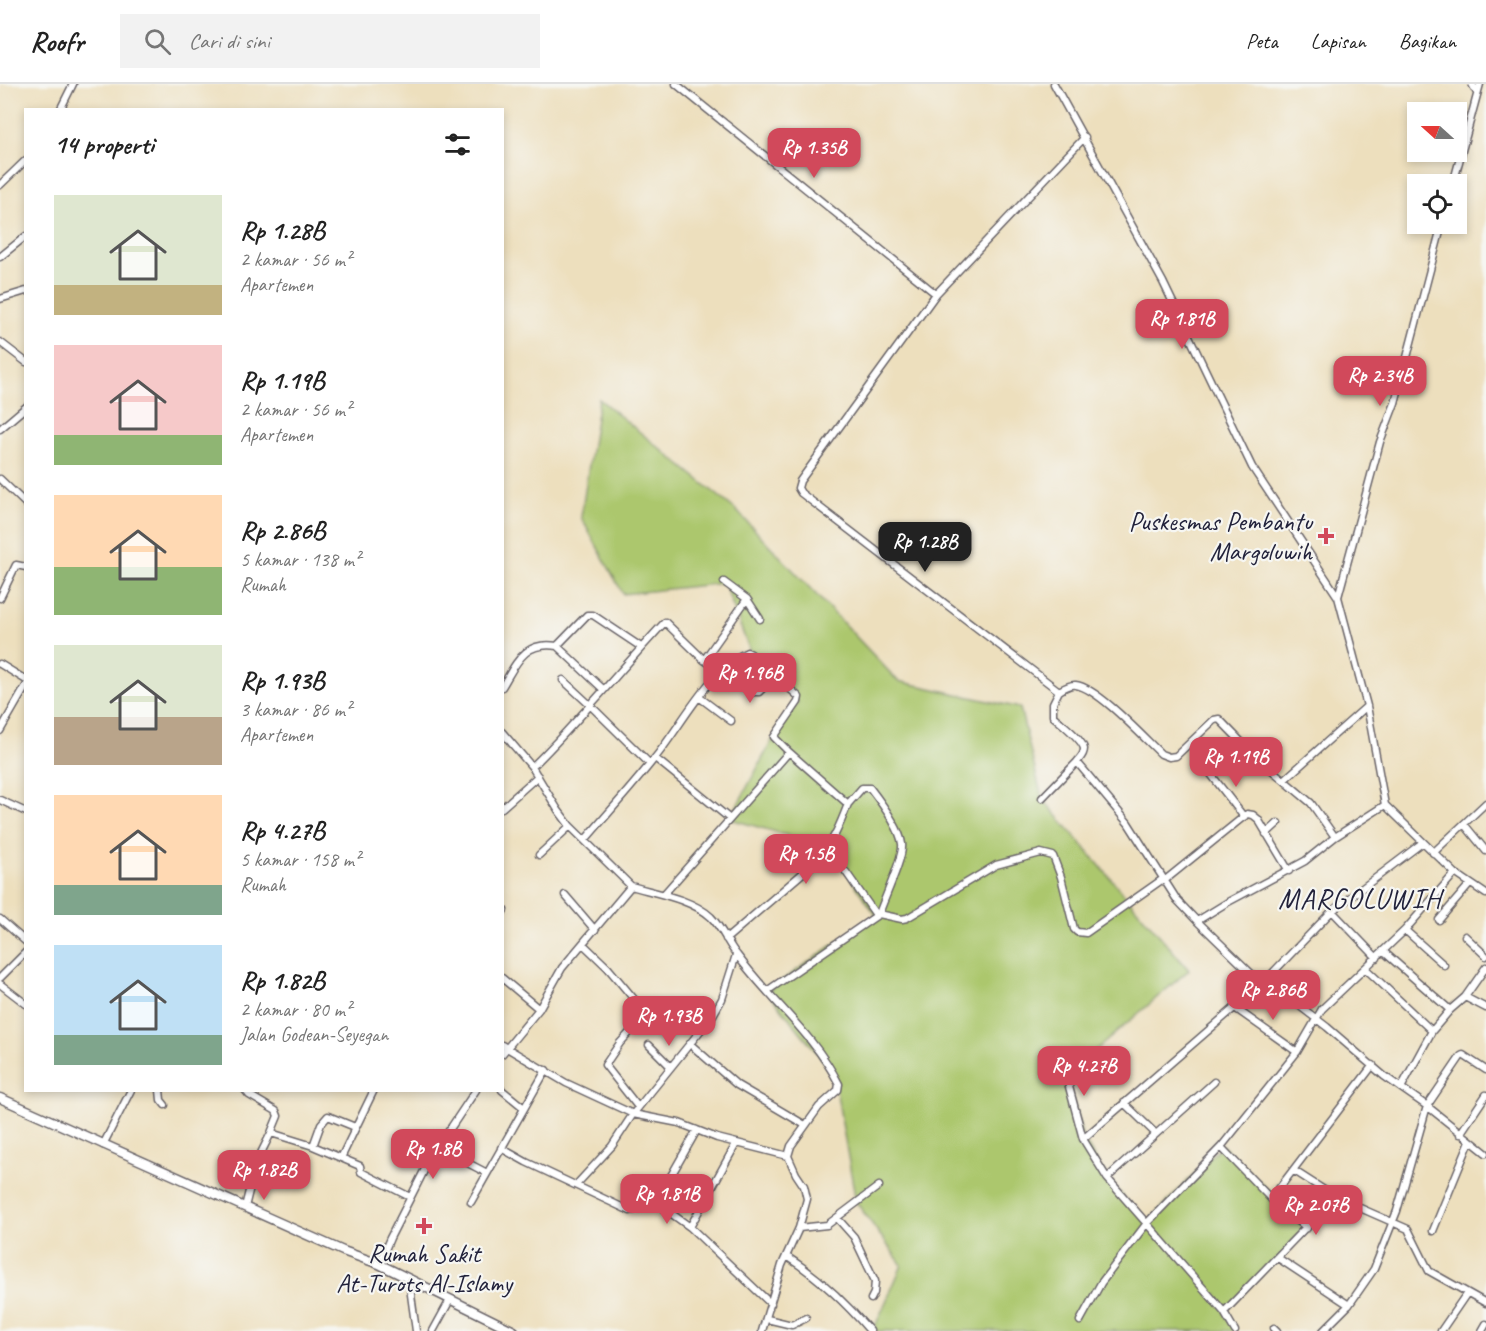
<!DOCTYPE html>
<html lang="id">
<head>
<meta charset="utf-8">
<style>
	:root { --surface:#fff; --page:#f2f2f2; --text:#222; --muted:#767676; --line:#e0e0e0; --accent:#d1495b }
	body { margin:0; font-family:Caveat,sans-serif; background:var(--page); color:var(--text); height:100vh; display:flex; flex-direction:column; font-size:22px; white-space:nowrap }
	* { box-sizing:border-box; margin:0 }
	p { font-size:20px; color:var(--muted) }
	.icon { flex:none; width:33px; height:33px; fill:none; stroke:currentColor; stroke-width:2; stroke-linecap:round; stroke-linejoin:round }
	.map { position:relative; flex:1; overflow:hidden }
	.side { position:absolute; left:24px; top:24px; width:480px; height:984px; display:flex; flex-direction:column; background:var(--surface); border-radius:0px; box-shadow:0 3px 9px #0003 }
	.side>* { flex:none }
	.needle { width:39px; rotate:291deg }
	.fabs { position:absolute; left:1407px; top:18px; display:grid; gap:12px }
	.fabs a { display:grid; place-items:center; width:60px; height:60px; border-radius:0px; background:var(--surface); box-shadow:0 3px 9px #0003; font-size:30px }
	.price { position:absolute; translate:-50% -51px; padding:0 14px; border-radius:12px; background:var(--accent); color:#fff; font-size:20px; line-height:39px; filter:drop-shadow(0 2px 3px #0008) }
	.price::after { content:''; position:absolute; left:50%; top:36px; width:18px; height:14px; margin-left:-9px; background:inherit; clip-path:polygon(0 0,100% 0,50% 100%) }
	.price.on { background:#222; color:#fff }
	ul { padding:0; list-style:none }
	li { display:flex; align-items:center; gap:18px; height:150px; padding:0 30px }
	li span { display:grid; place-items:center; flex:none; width:168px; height:120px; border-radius:0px; color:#555 }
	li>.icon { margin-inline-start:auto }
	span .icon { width:72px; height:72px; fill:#fffc; stroke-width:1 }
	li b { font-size:26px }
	h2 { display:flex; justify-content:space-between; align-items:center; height:72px; padding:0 30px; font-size:26px }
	header { display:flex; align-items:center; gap:36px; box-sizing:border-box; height:84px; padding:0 30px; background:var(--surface); border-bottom:2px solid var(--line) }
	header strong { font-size:28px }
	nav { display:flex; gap:33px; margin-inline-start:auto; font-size:21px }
	.search { width:420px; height:54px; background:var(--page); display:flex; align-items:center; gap:15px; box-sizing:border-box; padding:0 21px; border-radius:0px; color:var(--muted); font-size:22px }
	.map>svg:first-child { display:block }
	.green { fill:#acc76d; stroke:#677454; stroke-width:1.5 }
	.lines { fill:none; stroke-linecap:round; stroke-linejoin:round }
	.street-casing { stroke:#696468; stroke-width:9 }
	.secondary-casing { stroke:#696468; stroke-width:11 }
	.street { stroke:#fff; stroke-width:6 }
	.secondary { stroke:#fff; stroke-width:8 }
	.poi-dot { fill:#d1495b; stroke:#f6f6f2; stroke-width:2 }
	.labels { text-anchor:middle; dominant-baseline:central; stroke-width:4.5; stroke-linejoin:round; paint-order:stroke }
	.poi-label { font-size:26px; fill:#22223b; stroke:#f6f6f2; text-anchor:end }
	.quarter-label { font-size:28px; letter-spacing:1.5px; fill:#22223b; stroke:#f6f6f2 }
</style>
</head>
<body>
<header>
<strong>Roofr</strong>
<div class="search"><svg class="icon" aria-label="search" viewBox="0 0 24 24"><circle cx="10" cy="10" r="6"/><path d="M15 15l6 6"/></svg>Cari di sini</div>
<nav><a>Peta</a><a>Lapisan</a><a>Bagikan</a></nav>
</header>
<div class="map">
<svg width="1486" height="1247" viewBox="0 0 1486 1247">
	<rect width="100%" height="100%" fill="#f6f6f2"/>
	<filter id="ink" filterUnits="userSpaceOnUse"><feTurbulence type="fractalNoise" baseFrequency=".0167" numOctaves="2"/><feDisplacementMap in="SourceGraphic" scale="12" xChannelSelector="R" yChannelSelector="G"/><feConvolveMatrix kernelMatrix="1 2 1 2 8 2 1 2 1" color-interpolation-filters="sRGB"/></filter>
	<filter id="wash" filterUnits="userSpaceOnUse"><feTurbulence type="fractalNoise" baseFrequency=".008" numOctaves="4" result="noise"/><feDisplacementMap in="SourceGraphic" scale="24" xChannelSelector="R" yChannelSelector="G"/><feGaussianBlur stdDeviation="1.35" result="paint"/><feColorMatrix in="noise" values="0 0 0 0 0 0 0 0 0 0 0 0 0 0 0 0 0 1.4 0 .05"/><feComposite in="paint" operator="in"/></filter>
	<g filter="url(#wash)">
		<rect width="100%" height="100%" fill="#eddfbd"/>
		<!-- green -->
		<path class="green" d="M 599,315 L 736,426 L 898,597 L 1020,624 L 1042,714 L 1189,886 L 1067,991 L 1083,1055 L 1107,1094 L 1147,1139 L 1222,1061 L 1307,1144 L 1224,1228 L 1236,1247 L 873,1247 L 902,1181 L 856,1118 L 833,988 L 767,907 L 876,831 L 829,763 L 730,735 L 774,653 L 798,618 L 751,570 L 724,499 L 623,510 L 581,433 Z"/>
	</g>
	<g filter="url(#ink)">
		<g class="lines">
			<defs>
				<path id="street" d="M 676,0 L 936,210
					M 1054,0 L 1163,198 L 1252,383 L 1338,513 L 1367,622 L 1385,721 L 1455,789 L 1486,810
					M 1472,0 L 1477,9
					M 60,26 L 73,0
					M 1085,53 L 936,210 L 800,397 L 798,404 L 801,409 L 1059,607 C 1064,604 1070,600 1076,601 C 1098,604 1144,654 1161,670 L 1169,673 L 1176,672 L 1214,636 L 1219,635 L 1255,672 L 1311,719 L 1335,753
					M 1453,100 L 1480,0
					M 0,101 L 26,76
					M 0,173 L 26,152
					M 0,215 L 26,207
					M 0,258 L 26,278
					M 0,345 L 26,323
					M 0,395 L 26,420
					M 724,498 L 747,515 L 760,535
					M 1338,513 L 1380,358 L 1395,319 L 1442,140
					M 0,514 L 16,481 L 26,483
					M 557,562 L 604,606
					M 704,576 L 747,515
					M 0,580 L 26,596
					M 563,596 L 591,622 L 650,680
					M 502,603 C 517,578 524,557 557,562 L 587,531 L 593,531 L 641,563
					M 1059,607 L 1053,619 L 1053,632 C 1061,639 1083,656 1084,665 C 1084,671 1080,674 1077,678 L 1128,739 L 1177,816 L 1197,837
					M 699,613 L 731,637
					M 0,647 L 26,602
					M 502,648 L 532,683 L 558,726 L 570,742 L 631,802 L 562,884 L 539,925 L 502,970
					M 789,668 L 848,720 L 862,704 L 870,704 C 880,717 900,744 902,760 C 904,773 884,815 879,830 L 902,835 L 907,834 L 996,781 L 1041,769 L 1053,772 L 1061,793 L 1074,845 L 1077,848 L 1086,849 L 1163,795
					M 655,674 L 730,735
					M 532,683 C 579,637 620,586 665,538 L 704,576 L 752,608 L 759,608 L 775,592
					M 1210,689 L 1244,733
					M 1284,696 L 1367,622
					M 1042,714 L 1077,678
					M 0,716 L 26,728
					M 1385,721 L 1335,753 L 1305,777 L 1228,818 L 1197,837 L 1262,900 L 1284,910 L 1327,943 L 1384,992 L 1427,1022 L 1486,1069
					M 502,724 L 538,692
					M 1464,740 L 1486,767
					M 1266,750 L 1278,739
					M 585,756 C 608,729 632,703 654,675 C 680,644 709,585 747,568 L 751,570 L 799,613 L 798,618 L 774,653 L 789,668 L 664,810
					M 1433,769 L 1486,719
					M 539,771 L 570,742
					M 846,788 L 876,831
					M 1164,797 L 1247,730 L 1253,731 L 1258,735 L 1289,787
					M 631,802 C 655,809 692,815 711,833 C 722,844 728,860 737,871 C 770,916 813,949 839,1000 L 838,1006 L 819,1023 L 791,1062 L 788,1072 L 796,1090 L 804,1102 L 807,1115 L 799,1144 L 782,1181 L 762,1247
					M 565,811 L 595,846
					M 1332,827 L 1377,874
					M 502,829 L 504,826
					M 0,835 L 26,858
					M 1439,836 L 1470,800
					M 1405,846 L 1444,881
					M 1465,852 L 1486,872
					M 726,855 L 818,776 C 833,758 840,741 848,720
					M 583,860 L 608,884 L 644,927 L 644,933 L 620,959 L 605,981 L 638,1023
					M 1384,868 L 1450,926
					M 1366,885 L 1432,947
					M 0,894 L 26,868
					M 502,894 L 539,925
					M 0,900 L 26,920
					M 767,907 L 879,830
					M 1465,913 L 1486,924
					M 1235,924 L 1297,968
					M 690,960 L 737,1001 L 805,1041
					M 502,961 L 566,999 L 633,1030 L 713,931 L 722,915 L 736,871
					M 649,961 L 671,983
					M 1075,969 L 1068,984 L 1068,999 L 1083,1055
					M 1401,1004 L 1432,947 L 1450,926 L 1465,913 L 1486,883
					M 160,1006 L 161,1016 L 165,1021
					M 245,1006 L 249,1011 L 276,1027 L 278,1032 L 271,1049 L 313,1062 L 360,1082 L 361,1088 L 410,1113
					M 502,1006 L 524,1024
					M 1124,1019 L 1156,1050
					M 1460,1050 L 1486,1011
					M 103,1061 L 131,1006
					M 313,1062 L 321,1040 L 328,1032 L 355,1043
					M 501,1064 L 526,1078 L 630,1127 L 658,1120 L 690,1143 L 771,1220
					M 433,1070 L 449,1077 L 460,1075 L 487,1089
					M 341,1074 L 374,1006
					M 1293,1086 L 1335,1113 L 1408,1145 L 1429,1187 L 1486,1219
					M 1107,1094 L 1214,998
					M 576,1101 L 612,1062 L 633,1030 L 679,1039 L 717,1054 L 788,1072
					M 1271,1115 L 1373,981
					M 471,1118 L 546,986
					M 655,1120 L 697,1046
					M 245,1123 L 256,1079 L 271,1049
					M 838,1135 L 854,1153 L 875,1197 L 874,1209 L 871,1215
					M 690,1143 L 736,1060
					M 799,1144 L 827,1141 L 879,1102
					M 1307,1144 L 1271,1115 L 1221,1063 L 1297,968 L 1322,925 L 1405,846 L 1455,789
					M 1433,1147 L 1470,1057
					M 786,1172 C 819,1193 845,1218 870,1247
					M 1278,1174 L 1349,1221
					M 379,1180 L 390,1154 L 430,1075 L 476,1006
					M 409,1196 L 416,1247
					M 1224,1228 L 1335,1113
					M 767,1235 L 792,1241 L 806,1234
					M 1080,1237 L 1101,1199 L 1147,1139 L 1221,1063
					M 1274,1244 L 1277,1247
					M 433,1247 L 450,1216
					M 1235,1247 L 1224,1228 L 1107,1094 L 1083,1055 L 1262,900 L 1332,827 L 1422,759
					M 1323,1247 L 1349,1221 L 1374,1185 L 1397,1127 L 1427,1022 L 1461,972 L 1463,971 L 1486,986
					M 1441,1247 L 1467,1209
					M 1482,1247 L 1486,1240"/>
				<path id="secondary" d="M 0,1014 L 343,1167 L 379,1180 L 514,1247"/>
			</defs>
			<!-- street casing -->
			<use href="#street" class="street-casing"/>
			<!-- secondary casing -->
			<use href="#secondary" class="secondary-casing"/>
			<!-- street -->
			<use href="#street" class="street"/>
			<!-- secondary -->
			<use href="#secondary" class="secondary"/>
		</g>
	</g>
	<!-- markers -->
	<g class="poi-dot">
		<path d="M1323 443h6v6h6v6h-6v6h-6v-6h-6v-6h6z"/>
		<path d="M421 1133h6v6h6v6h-6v6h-6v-6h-6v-6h6z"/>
	</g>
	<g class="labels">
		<!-- poi labels -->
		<g class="poi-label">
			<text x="1312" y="437">Puskesmas Pembantu<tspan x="1312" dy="30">Margoluwih</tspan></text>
			<text x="424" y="1169" text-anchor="middle">Rumah Sakit<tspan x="424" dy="30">At-Turots Al-Islamy</tspan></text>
		</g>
		<!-- quarter labels -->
		<g class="quarter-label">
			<text x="1360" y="814">MARGOLUWIH</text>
		</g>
	</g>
</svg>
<div class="fabs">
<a><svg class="needle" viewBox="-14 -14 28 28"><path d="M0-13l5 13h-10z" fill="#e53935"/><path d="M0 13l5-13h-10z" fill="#767676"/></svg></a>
<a><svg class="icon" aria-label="locate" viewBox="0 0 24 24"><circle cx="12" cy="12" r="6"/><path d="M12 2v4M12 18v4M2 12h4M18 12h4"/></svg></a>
</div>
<b class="price" style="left:814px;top:95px">Rp 1.35B</b>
<b class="price" style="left:1182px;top:266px">Rp 1.81B</b>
<b class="price" style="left:1380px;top:323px">Rp 2.34B</b>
<b class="price on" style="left:925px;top:489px">Rp 1.28B</b>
<b class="price" style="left:750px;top:620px">Rp 1.96B</b>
<b class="price" style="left:1236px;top:704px">Rp 1.19B</b>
<b class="price" style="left:806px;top:801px">Rp 1.5B</b>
<b class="price" style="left:1273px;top:937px">Rp 2.86B</b>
<b class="price" style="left:669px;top:963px">Rp 1.93B</b>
<b class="price" style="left:1084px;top:1013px">Rp 4.27B</b>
<b class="price" style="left:433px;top:1096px">Rp 1.8B</b>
<b class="price" style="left:264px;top:1117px">Rp 1.82B</b>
<b class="price" style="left:667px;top:1141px">Rp 1.81B</b>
<b class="price" style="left:1316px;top:1152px">Rp 2.07B</b>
<section class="side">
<h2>14 properti<svg class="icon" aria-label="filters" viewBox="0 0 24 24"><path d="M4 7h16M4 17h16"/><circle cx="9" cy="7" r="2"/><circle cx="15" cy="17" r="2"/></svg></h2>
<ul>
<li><span style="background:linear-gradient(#dfe7d0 75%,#c2b280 0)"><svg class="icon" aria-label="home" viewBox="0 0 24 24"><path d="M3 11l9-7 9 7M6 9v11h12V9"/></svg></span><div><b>Rp 1.28B</b><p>2 kamar · 56 m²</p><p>Apartemen</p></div></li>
<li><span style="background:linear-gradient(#f6c9c9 75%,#8fb573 0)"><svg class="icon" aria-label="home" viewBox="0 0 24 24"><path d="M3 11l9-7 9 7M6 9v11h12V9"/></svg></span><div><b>Rp 1.19B</b><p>2 kamar · 56 m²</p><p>Apartemen</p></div></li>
<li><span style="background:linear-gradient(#ffd9b3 60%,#8fb573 0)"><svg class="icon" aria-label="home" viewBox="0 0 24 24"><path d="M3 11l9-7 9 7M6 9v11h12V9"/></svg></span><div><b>Rp 2.86B</b><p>5 kamar · 138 m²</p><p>Rumah</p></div></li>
<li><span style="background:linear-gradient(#dfe7d0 60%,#b9a48a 0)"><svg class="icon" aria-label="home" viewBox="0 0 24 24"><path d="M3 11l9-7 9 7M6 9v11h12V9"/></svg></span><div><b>Rp 1.93B</b><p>3 kamar · 86 m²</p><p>Apartemen</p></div></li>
<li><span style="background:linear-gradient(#ffd9b3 75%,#7fa58c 0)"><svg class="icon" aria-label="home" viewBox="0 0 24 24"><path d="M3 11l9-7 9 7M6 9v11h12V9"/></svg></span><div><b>Rp 4.27B</b><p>5 kamar · 158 m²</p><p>Rumah</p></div></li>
<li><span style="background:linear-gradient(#bfe0f5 75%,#7fa58c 0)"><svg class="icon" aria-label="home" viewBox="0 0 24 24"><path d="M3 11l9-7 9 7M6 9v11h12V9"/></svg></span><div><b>Rp 1.82B</b><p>2 kamar · 80 m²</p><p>Jalan Godean-Seyegan</p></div></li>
</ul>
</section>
</div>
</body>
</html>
